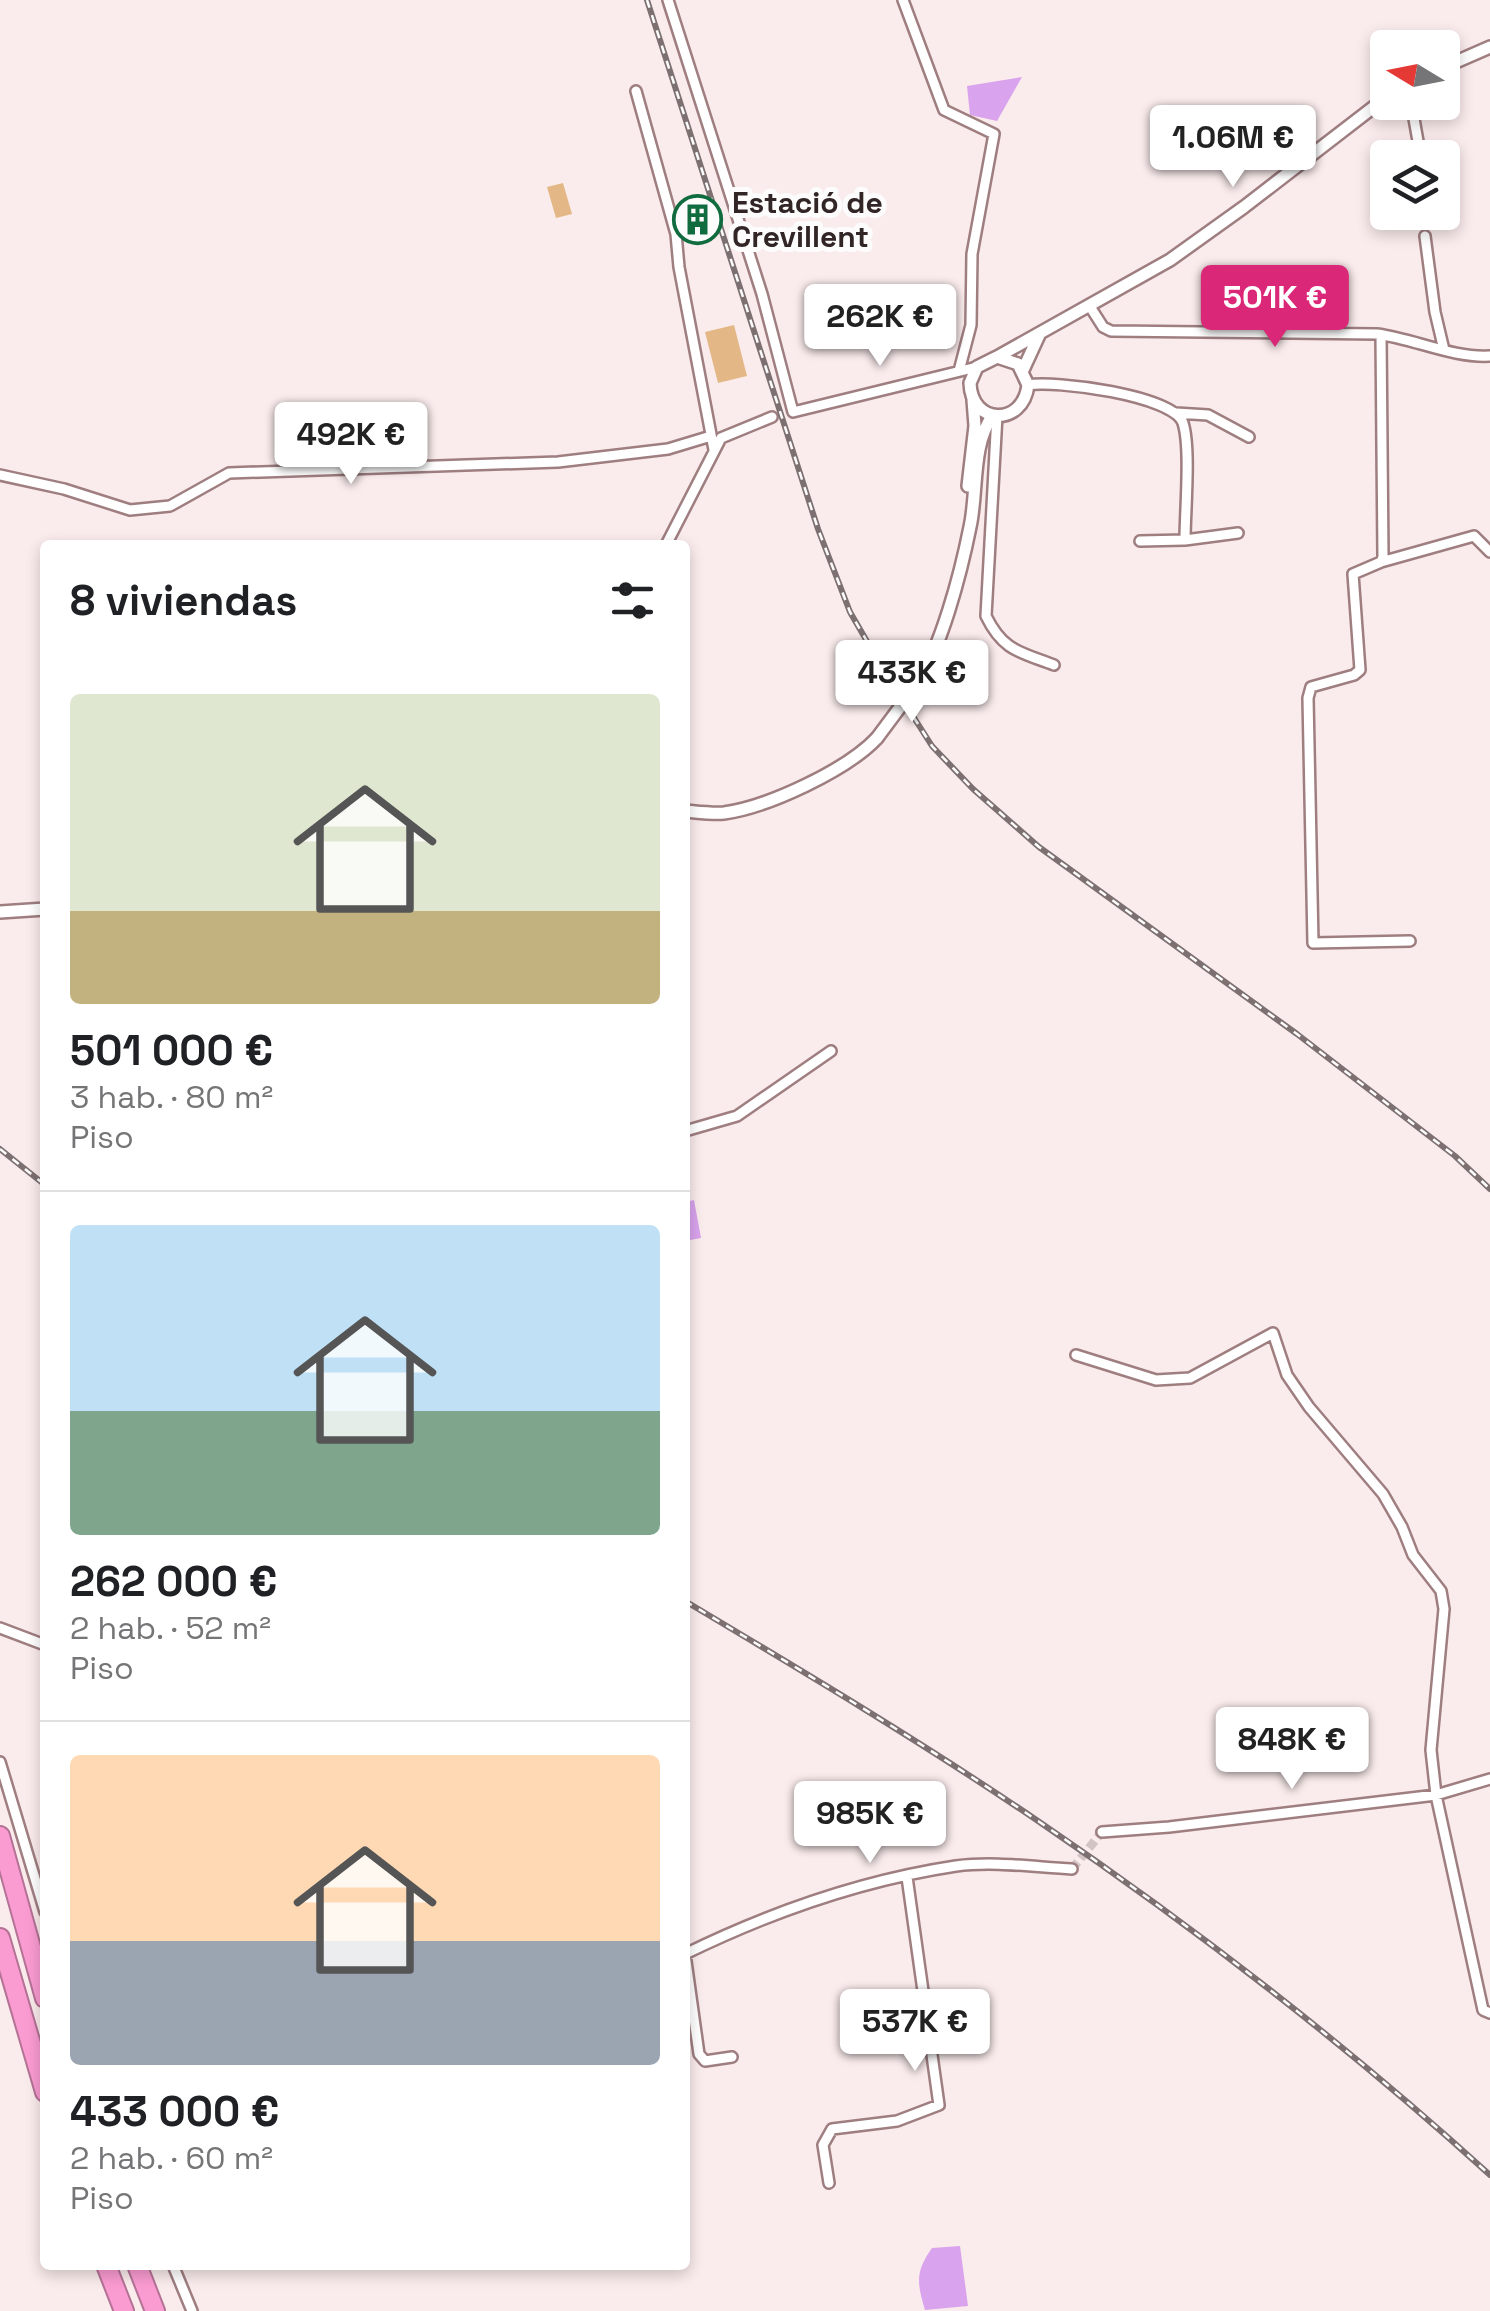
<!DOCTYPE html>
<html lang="es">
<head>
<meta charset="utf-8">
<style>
	:root { --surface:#fff; --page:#f6f6f6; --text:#202124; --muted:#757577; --line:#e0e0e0; --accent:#db2777 }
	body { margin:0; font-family:"Space Grotesk",sans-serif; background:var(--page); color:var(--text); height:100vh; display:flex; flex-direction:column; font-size:38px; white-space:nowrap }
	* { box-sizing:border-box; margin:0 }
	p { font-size:32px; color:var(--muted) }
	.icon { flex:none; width:55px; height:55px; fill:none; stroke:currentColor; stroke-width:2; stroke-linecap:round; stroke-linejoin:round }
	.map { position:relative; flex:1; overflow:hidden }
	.details { position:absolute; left:40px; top:540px; width:650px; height:1730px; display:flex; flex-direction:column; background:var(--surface); border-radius:10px; box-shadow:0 5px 15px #0003 }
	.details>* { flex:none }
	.needle { width:65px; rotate:280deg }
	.fabs { position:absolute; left:1370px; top:30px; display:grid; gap:20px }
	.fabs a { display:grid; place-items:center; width:90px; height:90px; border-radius:10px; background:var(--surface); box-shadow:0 5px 15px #0003; font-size:50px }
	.price { position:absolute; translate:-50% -85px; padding:0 22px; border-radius:10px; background:#fff; color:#222; font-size:32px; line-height:65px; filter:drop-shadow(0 2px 5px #0008) }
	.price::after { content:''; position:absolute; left:50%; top:60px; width:30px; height:22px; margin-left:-15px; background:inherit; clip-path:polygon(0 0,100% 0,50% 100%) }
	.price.selected { background:var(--accent); color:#fff }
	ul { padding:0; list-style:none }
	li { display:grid; align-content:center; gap:20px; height:530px; padding:0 30px }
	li+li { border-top:2px solid var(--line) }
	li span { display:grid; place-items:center; height:310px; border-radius:10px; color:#555 }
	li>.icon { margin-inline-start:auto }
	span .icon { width:180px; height:180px; fill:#fffc; stroke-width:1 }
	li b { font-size:42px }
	h2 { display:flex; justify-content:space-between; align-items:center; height:120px; padding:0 30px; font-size:42px }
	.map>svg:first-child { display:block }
	.green { fill:#e4b886 }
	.water { fill:#d9a3ed }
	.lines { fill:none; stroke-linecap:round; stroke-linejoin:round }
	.minor-tunnel { stroke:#d2c3c4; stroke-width:9; stroke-dasharray:9 4.5; stroke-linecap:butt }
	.minor-casing { stroke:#9f7e80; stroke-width:14 }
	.tertiary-casing { stroke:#9f7e80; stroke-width:16 }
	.motorway-casing { stroke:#b47295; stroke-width:22 }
	.minor { stroke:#fff; stroke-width:9 }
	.tertiary { stroke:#fff; stroke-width:11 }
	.motorway { stroke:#fa9bd1; stroke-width:18 }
	.rail-casing { stroke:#7d7071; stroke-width:6 }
	.rail { stroke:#fcfcfc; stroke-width:2.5; stroke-dasharray:8; stroke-linecap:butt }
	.tertiary-bridge-casing { stroke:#9f7e80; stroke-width:16; stroke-linecap:butt }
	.tertiary-bridge { stroke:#fff; stroke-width:11 }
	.labels { text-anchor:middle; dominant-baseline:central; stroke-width:10; stroke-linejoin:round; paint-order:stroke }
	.poi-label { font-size:30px; font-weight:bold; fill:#322526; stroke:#fcfcfc; text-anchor:start }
</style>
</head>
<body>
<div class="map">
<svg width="1490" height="2311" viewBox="0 0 1490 2311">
	<rect width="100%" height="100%" fill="#faebec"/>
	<!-- green -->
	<path class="green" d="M 563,183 L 572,214 L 556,218 L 547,187 Z
		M 734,325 L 747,376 L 718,383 L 705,332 Z"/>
	<!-- water -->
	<path class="water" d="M 1022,77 L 997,121 L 970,115 L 967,86 Z
		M 694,1200 L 701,1238 L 685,1241 L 685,1202 Z
		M 960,2246 L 968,2306 L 925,2310 C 917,2283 915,2272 932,2248 Z"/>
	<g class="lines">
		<!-- minor-tunnel -->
		<path class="minor-tunnel" d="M 1072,1869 L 1102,1832"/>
		<defs>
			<path id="minor" d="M 668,0 L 762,294 L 793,412 L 977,367
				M 903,0 L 944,110 L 994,134 L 972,254 L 971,325 L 959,371
				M 636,91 L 676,234 L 679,267 L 714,450
				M 1411,102 L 1421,158
				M 1425,236 L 1435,312 L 1444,350
				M 1089,305 L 1103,327 L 1111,331 L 1377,334 C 1415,339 1452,358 1490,356
				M 1381,335 L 1383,557 L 1381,562 L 1353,574 L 1360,670 L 1354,675 L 1311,687 L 1308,698 L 1313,943 L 1410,941
				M 1028,385 C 1054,380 1173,395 1183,423 C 1191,448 1185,511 1185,540 L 1238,533
				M 1176,413 L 1208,415 L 1249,437
				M 997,415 L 986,616 C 1003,651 1020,652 1054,665
				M 0,475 L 64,489 L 130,510 L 170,506 L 229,473 L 558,462 L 668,449 L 711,436
				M 1140,541 L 1185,540
				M 666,545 L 721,438 L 772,417
				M 1381,562 L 1474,536 L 1490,552
				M 685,1131 L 737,1116 L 831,1051
				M 1076,1355 L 1156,1380 L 1190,1378 L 1273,1333 L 1287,1375 L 1309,1407 L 1383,1494 L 1402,1527 L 1413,1555 L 1441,1591 L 1444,1609 L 1431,1750 L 1436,1795 L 1483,2010 L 1490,2013
				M 0,1628 L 45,1645
				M 0,1762 L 45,1912
				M 1102,1832 L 1169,1827 L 1436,1795 L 1490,1779
				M 685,1954 C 769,1913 863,1880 956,1866 C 994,1861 1034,1867 1072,1869
				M 685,1954 L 699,2054 L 705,2061 L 732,2057
				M 829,2183 L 823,2145 L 832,2129 L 897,2121 L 939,2105 L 907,1877
				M 173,2265 L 192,2311"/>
			<path id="tertiary" d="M 1442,68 L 1490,47
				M 997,357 L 1018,364 L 1028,385 C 1023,427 971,425 970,383 L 977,367 L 997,357 L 1170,260 L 1244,207 L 1388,96
				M 1023,370 L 1040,333
				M 968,486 L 975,426 L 973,400
				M 915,687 C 941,650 961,572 970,527 C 978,491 971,445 993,415
				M 685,811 C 697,812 712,814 724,813 C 768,807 847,770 877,738
				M 0,912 L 45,909"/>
			<path id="motorway" d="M 0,1836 L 45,1998
				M 0,1938 L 45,2092
				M 106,2265 L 124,2311
				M 137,2265 L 155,2311"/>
		</defs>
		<!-- minor casing -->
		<use href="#minor" class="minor-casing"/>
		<!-- tertiary casing -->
		<use href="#tertiary" class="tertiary-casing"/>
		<!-- motorway casing -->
		<use href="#motorway" class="motorway-casing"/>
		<!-- minor -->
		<use href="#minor" class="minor"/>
		<!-- tertiary -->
		<use href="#tertiary" class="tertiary"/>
		<!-- motorway -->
		<use href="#motorway" class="motorway"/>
		<defs>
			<path id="rail" d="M 647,0 L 818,529 L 850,612 L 883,669 L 932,746 L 973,789 L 1039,847 L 1297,1034 L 1455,1156 L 1490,1189
				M 0,1149 L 45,1185
				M 685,1601 C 804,1672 923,1743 1038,1821 C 1197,1929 1348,2046 1490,2175"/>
		</defs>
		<!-- rail casing -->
		<use href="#rail" class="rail-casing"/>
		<!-- rail -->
		<use href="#rail" class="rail"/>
		<defs>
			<path id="tertiary-bridge" d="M 877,738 L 915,687"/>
		</defs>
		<!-- tertiary-bridge casing -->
		<use href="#tertiary-bridge" class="tertiary-bridge-casing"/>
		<!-- tertiary-bridge -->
		<use href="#tertiary-bridge" class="tertiary-bridge"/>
	</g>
	<!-- icons -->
	<defs>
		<symbol id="building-ring" viewBox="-11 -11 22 22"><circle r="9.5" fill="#fcfcfc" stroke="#106b3e" stroke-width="1.5"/><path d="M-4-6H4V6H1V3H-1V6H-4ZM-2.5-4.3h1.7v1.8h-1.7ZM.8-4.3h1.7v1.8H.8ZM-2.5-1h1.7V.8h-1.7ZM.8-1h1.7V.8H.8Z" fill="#106b3e"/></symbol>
	</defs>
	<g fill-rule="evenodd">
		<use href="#building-ring" x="670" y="192" width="55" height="55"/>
	</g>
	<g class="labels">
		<!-- poi labels -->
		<g class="poi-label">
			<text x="732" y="202">Estació de<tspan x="732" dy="34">Crevillent</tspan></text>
		</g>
	</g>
</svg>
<div class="fabs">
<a><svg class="needle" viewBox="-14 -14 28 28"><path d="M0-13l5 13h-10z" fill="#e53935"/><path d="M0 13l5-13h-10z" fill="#757577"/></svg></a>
<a><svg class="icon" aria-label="layers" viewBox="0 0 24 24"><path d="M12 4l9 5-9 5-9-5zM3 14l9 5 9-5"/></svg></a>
</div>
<b class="price" style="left:1233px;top:190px">1.06M €</b>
<b class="price selected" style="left:1275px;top:350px">501K €</b>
<b class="price" style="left:880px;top:369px">262K €</b>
<b class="price" style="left:351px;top:487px">492K €</b>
<b class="price" style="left:912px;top:725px">433K €</b>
<b class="price" style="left:1292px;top:1792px">848K €</b>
<b class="price" style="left:870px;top:1866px">985K €</b>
<b class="price" style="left:915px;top:2074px">537K €</b>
<section class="details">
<h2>8 viviendas<svg class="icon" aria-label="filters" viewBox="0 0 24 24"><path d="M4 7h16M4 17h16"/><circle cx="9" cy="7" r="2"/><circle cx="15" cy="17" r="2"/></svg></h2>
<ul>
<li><span style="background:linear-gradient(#dfe7d0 70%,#c2b280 0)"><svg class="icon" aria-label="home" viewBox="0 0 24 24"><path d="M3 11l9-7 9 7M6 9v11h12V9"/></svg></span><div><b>501 000 €</b><p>3 hab. · 80 m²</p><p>Piso</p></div></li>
<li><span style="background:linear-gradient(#bfe0f5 60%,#7fa58c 0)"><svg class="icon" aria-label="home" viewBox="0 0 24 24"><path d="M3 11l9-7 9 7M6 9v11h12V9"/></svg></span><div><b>262 000 €</b><p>2 hab. · 52 m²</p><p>Piso</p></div></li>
<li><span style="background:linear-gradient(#ffd9b3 60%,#9aa5b1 0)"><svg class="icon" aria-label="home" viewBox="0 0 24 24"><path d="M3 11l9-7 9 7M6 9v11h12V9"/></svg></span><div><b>433 000 €</b><p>2 hab. · 60 m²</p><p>Piso</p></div></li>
</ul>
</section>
</div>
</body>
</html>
